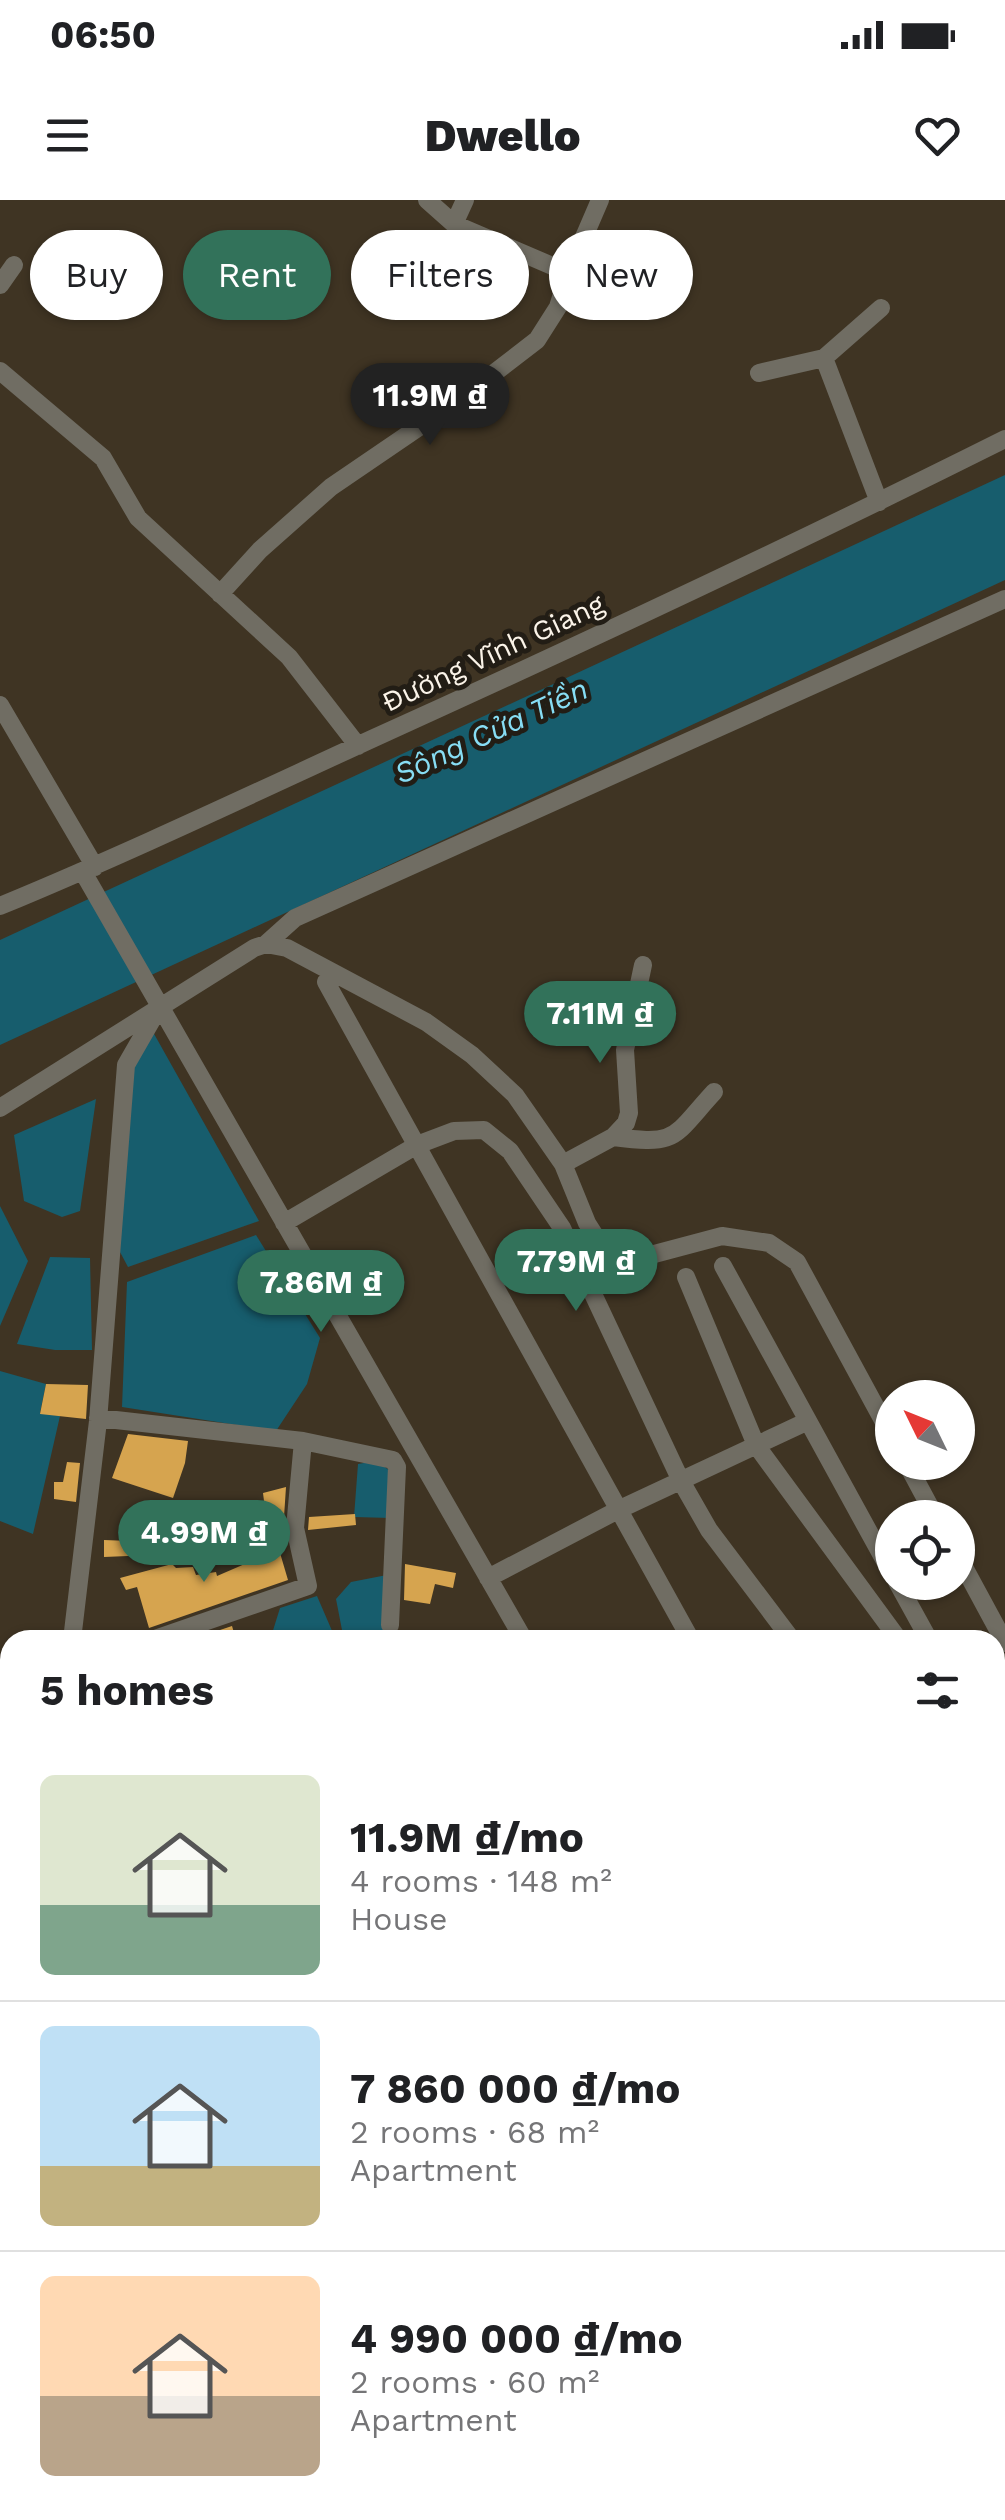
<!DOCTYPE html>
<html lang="en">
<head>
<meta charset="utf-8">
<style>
	:root { --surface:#fff; --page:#f2f2f2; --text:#202124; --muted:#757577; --line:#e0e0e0; --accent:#32725a }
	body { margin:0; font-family:"Work Sans",sans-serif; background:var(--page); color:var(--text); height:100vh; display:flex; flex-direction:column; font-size:38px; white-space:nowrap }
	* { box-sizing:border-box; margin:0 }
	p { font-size:32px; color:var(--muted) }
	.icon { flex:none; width:55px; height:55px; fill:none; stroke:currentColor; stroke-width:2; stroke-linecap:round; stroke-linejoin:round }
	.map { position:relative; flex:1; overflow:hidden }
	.side { position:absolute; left:0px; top:1430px; width:1005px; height:890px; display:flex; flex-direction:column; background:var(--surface); border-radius:30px 30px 0 0; box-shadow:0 2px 8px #0004 }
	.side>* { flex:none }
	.hud { position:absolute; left:30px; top:30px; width:945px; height:90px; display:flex; gap:20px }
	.needle { width:65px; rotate:313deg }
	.fabs { position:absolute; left:875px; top:1180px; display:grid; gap:20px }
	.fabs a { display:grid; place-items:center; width:100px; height:100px; border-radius:50%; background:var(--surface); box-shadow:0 2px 8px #0004; font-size:50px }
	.price { position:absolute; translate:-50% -85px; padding:0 22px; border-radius:35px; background:var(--accent); color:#fff; font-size:32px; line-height:65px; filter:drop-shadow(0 2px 5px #0008) }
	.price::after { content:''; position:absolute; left:50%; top:60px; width:30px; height:22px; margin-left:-15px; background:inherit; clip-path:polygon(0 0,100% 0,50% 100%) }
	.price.selected { background:#222; color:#fff }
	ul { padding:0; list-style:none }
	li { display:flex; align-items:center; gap:30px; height:250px; padding:0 40px }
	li+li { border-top:2px solid var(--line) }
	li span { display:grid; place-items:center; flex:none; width:280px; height:200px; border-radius:15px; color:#555 }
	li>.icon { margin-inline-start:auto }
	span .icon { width:120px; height:120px; fill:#fffc; stroke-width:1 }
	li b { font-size:42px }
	h2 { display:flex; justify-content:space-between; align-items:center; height:120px; padding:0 40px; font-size:42px }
	.pill { padding:0 35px; border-radius:45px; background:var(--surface); box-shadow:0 2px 8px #0004; font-size:35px; line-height:90px }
	.pill.selected { background:var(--accent); color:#fff }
	.status { display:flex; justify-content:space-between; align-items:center; height:70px; padding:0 50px; background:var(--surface); direction:ltr }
	.status svg { height:28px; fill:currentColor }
	header { display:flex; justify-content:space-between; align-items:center; height:130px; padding:0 40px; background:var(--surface); font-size:45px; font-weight:800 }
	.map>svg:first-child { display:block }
	.water { fill:#175d6d }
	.building { fill:#d6a44f }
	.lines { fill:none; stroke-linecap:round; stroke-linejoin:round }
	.minor { stroke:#706d63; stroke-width:18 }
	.labels { text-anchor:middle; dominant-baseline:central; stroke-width:10; stroke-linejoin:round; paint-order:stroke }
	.street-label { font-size:28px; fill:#fbf4e9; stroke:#221d15 }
	.water-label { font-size:30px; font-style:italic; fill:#87ddf4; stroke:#221d15 }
</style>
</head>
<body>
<div class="status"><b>06:50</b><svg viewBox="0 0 49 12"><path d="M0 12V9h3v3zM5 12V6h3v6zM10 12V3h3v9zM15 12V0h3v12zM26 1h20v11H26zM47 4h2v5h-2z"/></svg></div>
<header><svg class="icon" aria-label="menu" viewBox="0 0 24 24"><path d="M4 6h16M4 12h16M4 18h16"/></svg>Dwello<svg class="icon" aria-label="heart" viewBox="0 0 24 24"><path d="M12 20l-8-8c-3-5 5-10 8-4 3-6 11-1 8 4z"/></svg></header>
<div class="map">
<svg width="1005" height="2320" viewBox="0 0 1005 2320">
	<rect width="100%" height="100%" fill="#3f3423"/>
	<!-- water -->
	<path class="water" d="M 1005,275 L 1005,380 L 0,845 L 0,740 Z
		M 153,832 L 259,1021 L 128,1067 L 120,1052 L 123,927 L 132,866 Z
		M 96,899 L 80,1011 L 62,1017 L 24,1001 L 14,935 Z
		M 0,1006 L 28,1061 L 0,1126 Z
		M 256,1035 L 320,1138 L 307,1184 L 276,1231 L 122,1207 L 127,1082 Z
		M 50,1057 L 90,1058 L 92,1150 L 55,1150 L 17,1144 Z
		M 0,1171 L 46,1184 L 40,1213 L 60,1216 L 33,1334 L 0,1321 Z
		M 376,1261 L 389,1270 L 391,1318 L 354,1317 L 358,1264 Z
		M 392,1374 L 386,1440 L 352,1440 L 342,1430 L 336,1399 L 351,1382 Z
		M 317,1396 L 336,1440 L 270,1440 L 280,1408 Z
		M 172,2310 L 264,2310 L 273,2316 L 291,2310 L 312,2320 L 157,2320 L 165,2311 Z"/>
	<!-- building -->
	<path class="building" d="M 46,1184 L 88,1185 L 86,1219 L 40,1214 Z
		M 128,1234 L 188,1241 L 185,1263 L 173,1298 L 112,1278 Z
		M 67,1262 L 80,1263 L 76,1302 L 54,1299 L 54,1282 L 63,1282 Z
		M 286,1287 L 283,1332 L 268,1333 L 263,1293 Z
		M 355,1314 L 356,1325 L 308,1330 L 309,1317 Z
		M 275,1336 L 288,1380 L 149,1428 L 137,1387 L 126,1390 L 120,1378 L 172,1364 L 176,1368 L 193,1367 L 196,1375 L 216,1372 L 217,1376 L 254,1360 L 251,1346 Z
		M 104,1340 L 130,1341 L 128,1356 L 104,1357 Z
		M 405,1364 L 456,1373 L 453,1388 L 435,1384 L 430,1404 L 404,1400 Z
		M 232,1426 L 235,1436 L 225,1440 L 190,1440 Z"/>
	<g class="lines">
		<!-- minor -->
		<path class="minor" d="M 427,0 L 454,24 L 557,68 L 575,58 L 600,0
			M 454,24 L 465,0
			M 0,85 L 14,65
			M 824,158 L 879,302
			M 0,171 L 103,258 L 138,318 L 289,457 L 358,546
			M 759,173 L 824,158 L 881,108
			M 220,394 L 260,350 L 331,287 L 463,197 L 537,140 L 558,107 L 572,62
			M 0,505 L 95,667
			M 83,672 L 524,1440
			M 0,706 C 126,654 250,595 374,538 C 586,442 797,343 1005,239
			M 266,744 L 295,718 L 1005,399
			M 326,782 L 691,1440
			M 0,908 L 254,748 L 266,744 L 287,748 L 426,822 L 472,855 L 515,895 L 563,964 L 587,1023 L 606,1053 L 628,1061 L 722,1036 L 769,1043 L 797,1062 L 892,1237
			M 613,937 C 679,945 671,939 714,892
			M 563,964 L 613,937 L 626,923 L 629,913 L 625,850 L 643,765
			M 284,1023 L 417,945 L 454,931 L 484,930 L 510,951 L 562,1028 L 681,1281 L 709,1330 L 792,1440
			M 723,1066 L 892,1374
			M 686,1077 L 756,1245 L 899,1440
			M 98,1218 L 303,1241 L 393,1260 L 397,1267 L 390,1425
			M 906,1262 L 936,1318
			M 958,1356 L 1005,1443
			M 488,1378 L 618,1310 L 808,1221
			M 897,1382 L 929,1440
			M 72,1440 L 98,1221 L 126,865 L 157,811
			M 152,1440 L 308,1386 L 295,1328 L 303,1241
			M 995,1518 L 1005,1511
			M 0,1592 L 10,1583
			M 995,1790 L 1005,1786
			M 0,1876 L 10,1889
			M 0,2122 L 10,2135
			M 0,2191 L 10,2185
			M 0,2282 L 10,2292
			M 995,2305 L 1005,2301
			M 30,2310 L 40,2320
			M 639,2310 L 646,2320
			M 824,2310 L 828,2320
			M 127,2320 L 143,2310
			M 532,2320 L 543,2310
			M 948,2320 L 979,2310"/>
	</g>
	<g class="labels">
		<!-- street labels -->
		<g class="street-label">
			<text transform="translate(493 453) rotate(-25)">Đường Vĩnh Giang</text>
		</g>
		<!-- water labels -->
		<g class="water-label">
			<text transform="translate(491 531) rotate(-25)">Sông Cửa Tiền</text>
		</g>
	</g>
</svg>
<div class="fabs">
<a><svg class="needle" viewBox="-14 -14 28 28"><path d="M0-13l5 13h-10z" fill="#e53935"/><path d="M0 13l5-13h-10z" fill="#757577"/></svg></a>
<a><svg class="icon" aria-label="locate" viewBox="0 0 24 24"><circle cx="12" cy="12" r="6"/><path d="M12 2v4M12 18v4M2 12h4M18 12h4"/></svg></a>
</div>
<b class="price selected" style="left:430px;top:248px">11.9M ₫</b>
<b class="price" style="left:600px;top:866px">7.11M ₫</b>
<b class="price" style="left:576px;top:1114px">7.79M ₫</b>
<b class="price" style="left:321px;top:1135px">7.86M ₫</b>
<b class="price" style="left:204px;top:1385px">4.99M ₫</b>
<div class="hud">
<a class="pill">Buy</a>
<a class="pill selected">Rent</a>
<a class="pill">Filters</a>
<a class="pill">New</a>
</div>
<section class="side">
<h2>5 homes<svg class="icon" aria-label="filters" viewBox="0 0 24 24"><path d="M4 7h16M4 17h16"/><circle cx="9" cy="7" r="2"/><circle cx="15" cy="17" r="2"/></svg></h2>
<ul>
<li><span style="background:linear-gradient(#dfe7d0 65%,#7fa58c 0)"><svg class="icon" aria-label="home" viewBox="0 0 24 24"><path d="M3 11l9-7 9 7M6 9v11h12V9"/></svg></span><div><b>11.9M ₫/mo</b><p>4 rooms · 148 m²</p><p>House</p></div></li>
<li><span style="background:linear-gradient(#bfe0f5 70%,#c2b280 0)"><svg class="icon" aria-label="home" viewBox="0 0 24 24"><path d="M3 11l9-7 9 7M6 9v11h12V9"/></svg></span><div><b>7 860 000 ₫/mo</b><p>2 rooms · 68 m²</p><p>Apartment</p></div></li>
<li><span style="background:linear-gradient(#ffd9b3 60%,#b9a48a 0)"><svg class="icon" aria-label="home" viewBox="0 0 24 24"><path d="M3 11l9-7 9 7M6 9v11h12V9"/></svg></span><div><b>4 990 000 ₫/mo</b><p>2 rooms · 60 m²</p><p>Apartment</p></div></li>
</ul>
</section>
</div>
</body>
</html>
